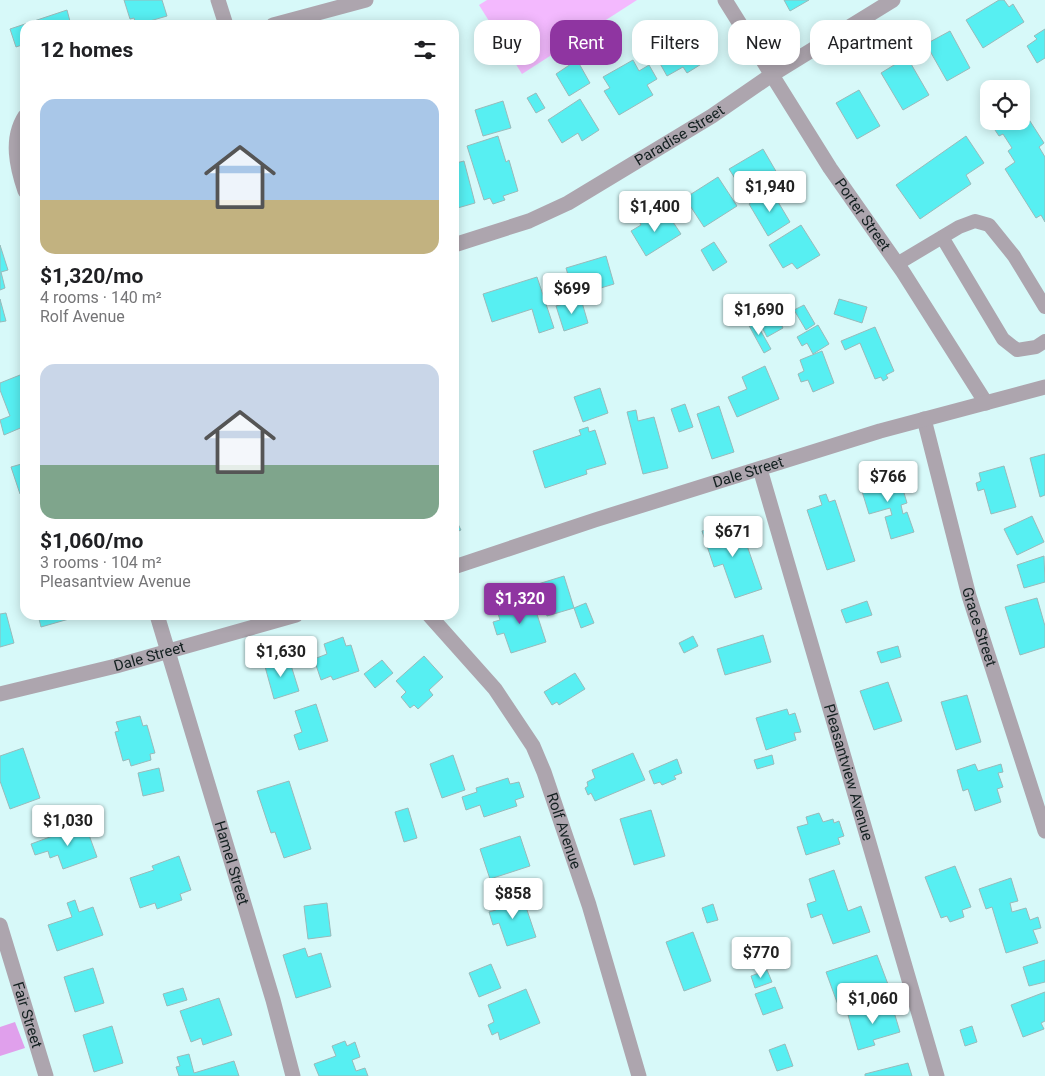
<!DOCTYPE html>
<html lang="en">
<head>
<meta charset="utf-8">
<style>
	:root { --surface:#fff; --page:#f6f6f6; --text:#202124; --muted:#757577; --accent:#8f35a1 }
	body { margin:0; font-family:Roboto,sans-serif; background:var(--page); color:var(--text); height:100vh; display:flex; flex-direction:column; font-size:19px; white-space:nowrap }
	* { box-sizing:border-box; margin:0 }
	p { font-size:16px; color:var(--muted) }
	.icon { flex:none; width:28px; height:28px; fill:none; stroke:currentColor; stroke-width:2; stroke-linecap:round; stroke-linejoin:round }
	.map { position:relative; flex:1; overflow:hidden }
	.sheet { position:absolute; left:20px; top:20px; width:439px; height:600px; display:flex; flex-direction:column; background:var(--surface); border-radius:15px; box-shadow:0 2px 12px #0003 }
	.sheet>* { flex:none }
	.hud { position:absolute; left:474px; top:20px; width:475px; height:45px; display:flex; gap:10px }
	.fabs { position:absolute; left:980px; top:80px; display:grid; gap:10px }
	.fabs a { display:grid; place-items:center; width:50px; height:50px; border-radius:10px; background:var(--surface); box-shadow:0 2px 12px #0003; font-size:25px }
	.price { position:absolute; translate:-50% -42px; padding:0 11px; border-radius:5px; background:#fff; color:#222; font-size:16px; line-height:32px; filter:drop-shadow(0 1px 2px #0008) }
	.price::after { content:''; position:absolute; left:50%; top:30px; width:15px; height:11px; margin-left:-8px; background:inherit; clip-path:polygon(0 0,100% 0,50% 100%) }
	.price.selected { background:var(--accent); color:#fff }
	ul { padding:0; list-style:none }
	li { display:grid; align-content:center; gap:10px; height:265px; padding:0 20px }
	li span { display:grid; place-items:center; height:155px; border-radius:15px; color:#555 }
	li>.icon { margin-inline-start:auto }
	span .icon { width:90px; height:90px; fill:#fffc; stroke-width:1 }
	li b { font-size:21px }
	h2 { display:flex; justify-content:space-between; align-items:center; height:60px; padding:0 20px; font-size:21px }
	.tag { padding:0 18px; border-radius:15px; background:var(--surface); box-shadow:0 2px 12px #0003; font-size:18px; line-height:45px }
	.tag.selected { background:var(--accent); color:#fff }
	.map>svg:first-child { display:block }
	.green { fill:#f3b9fe }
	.forest { fill:#e0a0ec }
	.building { fill:#57eff2; stroke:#99baba }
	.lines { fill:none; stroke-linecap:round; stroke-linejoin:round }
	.service { stroke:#ada5ae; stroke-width:14 }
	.minor { stroke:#ada5ae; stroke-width:15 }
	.tertiary { stroke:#ada5ae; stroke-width:15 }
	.labels { text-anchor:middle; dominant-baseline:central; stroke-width:4.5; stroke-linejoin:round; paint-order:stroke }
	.street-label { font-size:15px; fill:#132020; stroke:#d7f9f9 }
</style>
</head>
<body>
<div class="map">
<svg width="1045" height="1076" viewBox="0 0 1045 1076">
	<rect width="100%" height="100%" fill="#d7f9f9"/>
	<!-- green -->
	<path class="green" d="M 487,0 L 637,0 L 522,74 L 479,5 Z"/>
	<!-- forest -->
	<path class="forest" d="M 15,1022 L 25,1048 L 0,1056 L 0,1027 Z"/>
	<!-- building -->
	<path class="building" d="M 124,0 L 162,0 L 167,16 L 136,25 L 134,18 L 130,19 Z
		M 784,0 L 809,0 L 790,11 Z
		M 999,0 L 1004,0 L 1009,7 L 1013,4 L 1024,22 L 983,48 L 966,20 Z
		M 67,10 L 71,25 L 25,25 L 25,44 L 16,47 L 10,29 Z
		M 681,25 L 703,63 L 687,73 L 683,67 L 667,76 L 649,44 Z
		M 1045,29 L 1045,58 L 1037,63 L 1027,46 L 1037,39 L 1034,36 Z
		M 950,31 L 970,68 L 947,81 L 926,44 Z
		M 907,57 L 929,95 L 903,110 L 881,73 Z
		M 577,60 L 590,83 L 569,96 L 556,74 Z
		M 633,60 L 639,71 L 649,65 L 657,79 L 647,85 L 653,95 L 619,115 L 604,91 L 610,88 L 603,77 Z
		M 859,90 L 880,126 L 857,139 L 836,103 Z
		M 536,93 L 545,108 L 536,113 L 527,98 Z
		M 580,99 L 599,130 L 582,141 L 578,133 L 562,143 L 548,120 Z
		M 503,101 L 511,128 L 483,136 L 475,110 Z
		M 1021,107 L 1044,143 L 1039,147 L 1045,157 L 1045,222 L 1041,215 L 1036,218 L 1005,169 L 1015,162 L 1008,151 L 1012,148 L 1003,134 L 999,136 L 993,127 L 997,125 L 995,121 L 1021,121 Z
		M 498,136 L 506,162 L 509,160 L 518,191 L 503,196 L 505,200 L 493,204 L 490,198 L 484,200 L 467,146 Z
		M 966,136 L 984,163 L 966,175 L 971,184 L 920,219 L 896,185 Z
		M 763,149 L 777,173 L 744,193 L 729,169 Z
		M 454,159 L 456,163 L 464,161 L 475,203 L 454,209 Z
		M 718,177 L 737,206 L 704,227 L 685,198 Z
		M 771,190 L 790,222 L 768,236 L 749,204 Z
		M 665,210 L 681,234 L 646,256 L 631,231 L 641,225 L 638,219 L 642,216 L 646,222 Z
		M 801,225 L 820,255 L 797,269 L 792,263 L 783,268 L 769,245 Z
		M 714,242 L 727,262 L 713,271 L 701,250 Z
		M 0,245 L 8,270 L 1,272 L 5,288 L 0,290 Z
		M 606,256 L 614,284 L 574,296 L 566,268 Z
		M 537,277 L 554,328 L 539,333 L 532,309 L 492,322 L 483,294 Z
		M 0,299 L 6,321 L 0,322 Z
		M 581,299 L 588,323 L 564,331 L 556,306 Z
		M 839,299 L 867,307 L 862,323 L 834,314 Z
		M 770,303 L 783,328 L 767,337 L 754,311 Z
		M 804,305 L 815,324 L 806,330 L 794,310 Z
		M 754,319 L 771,349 L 764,353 L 747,322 Z
		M 818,325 L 829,344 L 813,354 L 807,343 L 802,346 L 797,337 Z
		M 875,327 L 894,371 L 886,375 L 888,378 L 883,381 L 881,377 L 875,379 L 860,343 L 845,350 L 841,341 Z
		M 822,351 L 834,383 L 813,392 L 808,380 L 801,382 L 798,374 L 804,371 L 800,360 Z
		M 765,366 L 779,399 L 737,417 L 728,397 L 747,389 L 742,377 Z
		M 25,373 L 25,410 L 21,412 L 25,426 L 4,435 L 0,420 L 10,416 L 0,390 L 0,383 Z
		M 600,388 L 608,413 L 583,422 L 574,397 Z
		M 685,404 L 693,427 L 679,432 L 671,409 Z
		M 719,406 L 734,452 L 712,459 L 697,414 Z
		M 636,410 L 638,421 L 654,417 L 668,468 L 643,474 L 627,412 Z
		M 588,427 L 589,432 L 595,430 L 606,464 L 586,470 L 587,474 L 545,488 L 533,451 L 581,435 L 579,430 Z
		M 1045,454 L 1045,495 L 1040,497 L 1030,458 Z
		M 25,463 L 25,492 L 20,494 L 11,467 Z
		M 1004,466 L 1016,507 L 991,514 L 984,489 L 978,491 L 976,483 L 981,481 L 979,473 Z
		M 888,471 L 890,479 L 899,476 L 907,503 L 901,505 L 903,514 L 907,512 L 914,532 L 891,539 L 885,517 L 892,515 L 890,508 L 869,514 L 861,488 L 869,486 L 867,478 Z
		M 826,494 L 829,502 L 835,500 L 855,561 L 827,570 L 807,510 L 822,505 L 819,496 Z
		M 454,516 L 461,530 L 454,533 Z
		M 1032,516 L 1044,542 L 1017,555 L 1004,529 Z
		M 724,517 L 727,527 L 733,525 L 735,534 L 742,531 L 762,589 L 735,598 L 723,564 L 714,567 L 702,531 L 717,526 L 715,520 Z
		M 1044,556 L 1045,582 L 1024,588 L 1017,565 Z
		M 564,576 L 574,608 L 547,616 L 538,584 Z
		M 531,596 L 546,642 L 511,653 L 504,633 L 497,635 L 493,622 L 500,620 L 496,607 Z
		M 1037,598 L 1045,626 L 1045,647 L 1020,655 L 1005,607 Z
		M 867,601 L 872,615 L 846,623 L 841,610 Z
		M 586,603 L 594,623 L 581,628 L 574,608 Z
		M 6,613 L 14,643 L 0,647 L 0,614 Z
		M 38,615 L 83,615 L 41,627 Z
		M 763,635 L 771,662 L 725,675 L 717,649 Z
		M 693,636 L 698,646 L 684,653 L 679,643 Z
		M 343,637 L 346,646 L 351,645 L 359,671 L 333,680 L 331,676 L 321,680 L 314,659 L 327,654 L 324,644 Z
		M 898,646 L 901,657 L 881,663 L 877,652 Z
		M 424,656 L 443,677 L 429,690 L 433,695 L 418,709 L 414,705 L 410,708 L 401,697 L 406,692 L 396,681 Z
		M 285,657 L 286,663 L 290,662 L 299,691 L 274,699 L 264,663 Z
		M 382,660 L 393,673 L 375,688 L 364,674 Z
		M 575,673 L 585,689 L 559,705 L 557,702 L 552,705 L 544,692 Z
		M 888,682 L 902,721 L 874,730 L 860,691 Z
		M 967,695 L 981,742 L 956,750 L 941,702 Z
		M 316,704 L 328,741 L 299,750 L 294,735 L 302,732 L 295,711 Z
		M 787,709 L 789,715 L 795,713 L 801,732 L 794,733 L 796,740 L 766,750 L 756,718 Z
		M 140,716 L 143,726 L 147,725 L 155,753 L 150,754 L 151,760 L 131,766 L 129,759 L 123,761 L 115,732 L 119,731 L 116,722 Z
		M 23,748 L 40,798 L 10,809 L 0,781 L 0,756 Z
		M 633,753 L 645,780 L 595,801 L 591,793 L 588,795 L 585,788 L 588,786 L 587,782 L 595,778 L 592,770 Z
		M 453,755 L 465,790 L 442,798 L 430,764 Z
		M 772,755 L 774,764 L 757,769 L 754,760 Z
		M 677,759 L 682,773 L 674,776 L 676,779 L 662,785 L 660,782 L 654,784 L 649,771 Z
		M 975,764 L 978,771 L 1001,764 L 1003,772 L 998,773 L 1003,787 L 997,789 L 1001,802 L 975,811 L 968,789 L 963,791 L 957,770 Z
		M 159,768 L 164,791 L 143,796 L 138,773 Z
		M 508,778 L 510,784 L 519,782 L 524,797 L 515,800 L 517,806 L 484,817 L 480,805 L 466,810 L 462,797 L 477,792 L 476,788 Z
		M 289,781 L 311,849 L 284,858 L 275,832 L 271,833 L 257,791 Z
		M 408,808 L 417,838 L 404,842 L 395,812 Z
		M 651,810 L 665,856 L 634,865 L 620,819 Z
		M 819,813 L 823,822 L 833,819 L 834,823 L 839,821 L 844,836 L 838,838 L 840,844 L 806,855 L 797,827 L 808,824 L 806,817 Z
		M 85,824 L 97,857 L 63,869 L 58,855 L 50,858 L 48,851 L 35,855 L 31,844 Z
		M 520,836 L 530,866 L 490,879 L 480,849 Z
		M 179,856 L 191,890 L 180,894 L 182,900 L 157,909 L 155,903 L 140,908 L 130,878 L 154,870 L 152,866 Z
		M 955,866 L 971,907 L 962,910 L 964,917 L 950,922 L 947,916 L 941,918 L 925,877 Z
		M 834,870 L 848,911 L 861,906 L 870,932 L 833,944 L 822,914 L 811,918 L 807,904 L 816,901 L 809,879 Z
		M 1011,878 L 1018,901 L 1010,903 L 1012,912 L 1026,908 L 1030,920 L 1038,917 L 1041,928 L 1033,930 L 1038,943 L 1006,953 L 992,907 L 986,909 L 979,889 Z
		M 522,895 L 536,937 L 507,946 L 499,923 L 493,925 L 489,912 L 496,910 L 493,899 L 503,896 L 505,900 Z
		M 75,900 L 79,912 L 93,907 L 103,935 L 57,951 L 48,925 L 72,917 L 67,903 Z
		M 327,903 L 331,936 L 308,939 L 304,906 Z
		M 713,904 L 718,920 L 707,923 L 702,908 Z
		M 693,932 L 711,981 L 684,991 L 666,942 Z
		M 305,948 L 308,957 L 321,953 L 331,987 L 296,998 L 283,955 Z
		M 877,955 L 889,987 L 838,1005 L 826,972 Z
		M 1045,960 L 1045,982 L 1029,986 L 1023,967 Z
		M 491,964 L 501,988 L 479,997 L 469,973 Z
		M 93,968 L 104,1003 L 75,1012 L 64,977 Z
		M 767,970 L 772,982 L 755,988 L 751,976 Z
		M 775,987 L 783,1008 L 763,1015 L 755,994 Z
		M 183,988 L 187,1000 L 167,1006 L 163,994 Z
		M 526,989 L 540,1023 L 500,1040 L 498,1032 L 492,1035 L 488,1025 L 494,1022 L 488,1005 Z
		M 1045,992 L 1045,1021 L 1041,1023 L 1044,1029 L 1023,1037 L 1011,1005 Z
		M 219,998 L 232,1035 L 203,1045 L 201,1038 L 191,1042 L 180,1011 Z
		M 891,1002 L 900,1032 L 873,1040 L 875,1045 L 858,1050 L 848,1015 Z
		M 112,1026 L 123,1063 L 94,1072 L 83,1035 Z
		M 972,1026 L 977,1042 L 965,1046 L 960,1030 Z
		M 345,1041 L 347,1046 L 355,1042 L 360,1057 L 352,1060 L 356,1071 L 365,1068 L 368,1076 L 319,1076 L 314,1064 L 336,1056 L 332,1046 Z
		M 785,1044 L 793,1066 L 777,1071 L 769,1050 Z
		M 189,1054 L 194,1073 L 234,1061 L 239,1076 L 179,1076 L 176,1067 L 180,1066 L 177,1057 Z
		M 908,1063 L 912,1076 L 865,1076 L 865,1074 Z"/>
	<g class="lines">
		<!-- service -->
		<path class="service" d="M 942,237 L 1003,339 L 1017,350 L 1036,347 L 1045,341
			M 897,264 L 959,227 L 975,221 L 989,225 L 1014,256 L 1045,307"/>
		<!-- minor -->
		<g class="minor">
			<path d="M 218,0 L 226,25"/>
			<path id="s1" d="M 725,0 L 830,168 L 903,272 L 986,403"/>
			<path d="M 273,25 L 366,0"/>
			<path d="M 25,116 C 10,139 17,167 25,191"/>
			<path id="s2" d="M 454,245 L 529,221 L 568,203 L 712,116 L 773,74 L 893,0"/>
			<path id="s3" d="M 924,419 L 969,596 L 1045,831"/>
			<path id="s4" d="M 760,469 L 937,1076"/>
			<path id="s5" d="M 157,615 L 273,1000 L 293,1076"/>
			<path id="s6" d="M 429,615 L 495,689 L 533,746 L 544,772 L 589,905 L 639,1076"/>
			<path id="s7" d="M 0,925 L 46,1076"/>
		</g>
		<!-- tertiary -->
		<g class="tertiary">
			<path id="s8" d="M 454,567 L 595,520 L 880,431 L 1045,387"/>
			<path id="s9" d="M 0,694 L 116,666 L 296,615"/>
		</g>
	</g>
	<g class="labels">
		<!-- street labels -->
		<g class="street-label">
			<text stroke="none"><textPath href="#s2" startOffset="252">Paradise Street</textPath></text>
			<text stroke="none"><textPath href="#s1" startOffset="255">Porter Street</textPath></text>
			<text stroke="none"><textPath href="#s8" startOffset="309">Dale Street</textPath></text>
			<text stroke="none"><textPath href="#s3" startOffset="215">Grace Street</textPath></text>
			<text stroke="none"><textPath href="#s9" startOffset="154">Dale Street</textPath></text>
			<text stroke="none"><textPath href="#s4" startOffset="316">Pleasantview Avenue</textPath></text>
			<text stroke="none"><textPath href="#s6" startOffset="258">Rolf Avenue</textPath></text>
			<text stroke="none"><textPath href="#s5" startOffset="259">Hamel Street</textPath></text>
			<text stroke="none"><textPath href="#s7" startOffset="94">Fair Street</textPath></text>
		</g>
	</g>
</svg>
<div class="fabs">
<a><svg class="icon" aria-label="locate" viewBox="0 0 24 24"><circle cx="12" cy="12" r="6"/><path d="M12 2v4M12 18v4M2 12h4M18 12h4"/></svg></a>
</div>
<b class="price" style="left:770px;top:213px">$1,940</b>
<b class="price" style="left:655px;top:233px">$1,400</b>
<b class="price" style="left:572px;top:315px">$699</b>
<b class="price" style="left:759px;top:336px">$1,690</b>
<b class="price" style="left:888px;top:503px">$766</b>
<b class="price" style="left:733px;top:558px">$671</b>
<b class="price selected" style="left:520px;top:625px">$1,320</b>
<b class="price" style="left:281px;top:678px">$1,630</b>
<b class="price" style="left:68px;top:847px">$1,030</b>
<b class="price" style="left:513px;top:920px">$858</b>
<b class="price" style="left:761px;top:979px">$770</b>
<b class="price" style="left:873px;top:1025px">$1,060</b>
<div class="hud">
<a class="tag">Buy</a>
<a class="tag selected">Rent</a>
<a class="tag">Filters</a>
<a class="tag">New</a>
<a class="tag">Apartment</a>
</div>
<section class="sheet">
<h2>12 homes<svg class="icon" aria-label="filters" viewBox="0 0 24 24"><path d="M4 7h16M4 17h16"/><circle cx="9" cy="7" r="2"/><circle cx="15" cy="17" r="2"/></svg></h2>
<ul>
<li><span style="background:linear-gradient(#a9c7e8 65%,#c2b280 0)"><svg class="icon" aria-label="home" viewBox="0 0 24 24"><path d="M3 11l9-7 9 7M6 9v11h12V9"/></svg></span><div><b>$1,320/mo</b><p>4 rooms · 140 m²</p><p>Rolf Avenue</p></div></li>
<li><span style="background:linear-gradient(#c9d6e8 65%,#7fa58c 0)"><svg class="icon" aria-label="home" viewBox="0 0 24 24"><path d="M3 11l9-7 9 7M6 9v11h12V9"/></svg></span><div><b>$1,060/mo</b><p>3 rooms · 104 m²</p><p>Pleasantview Avenue</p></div></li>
</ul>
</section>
</div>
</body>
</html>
